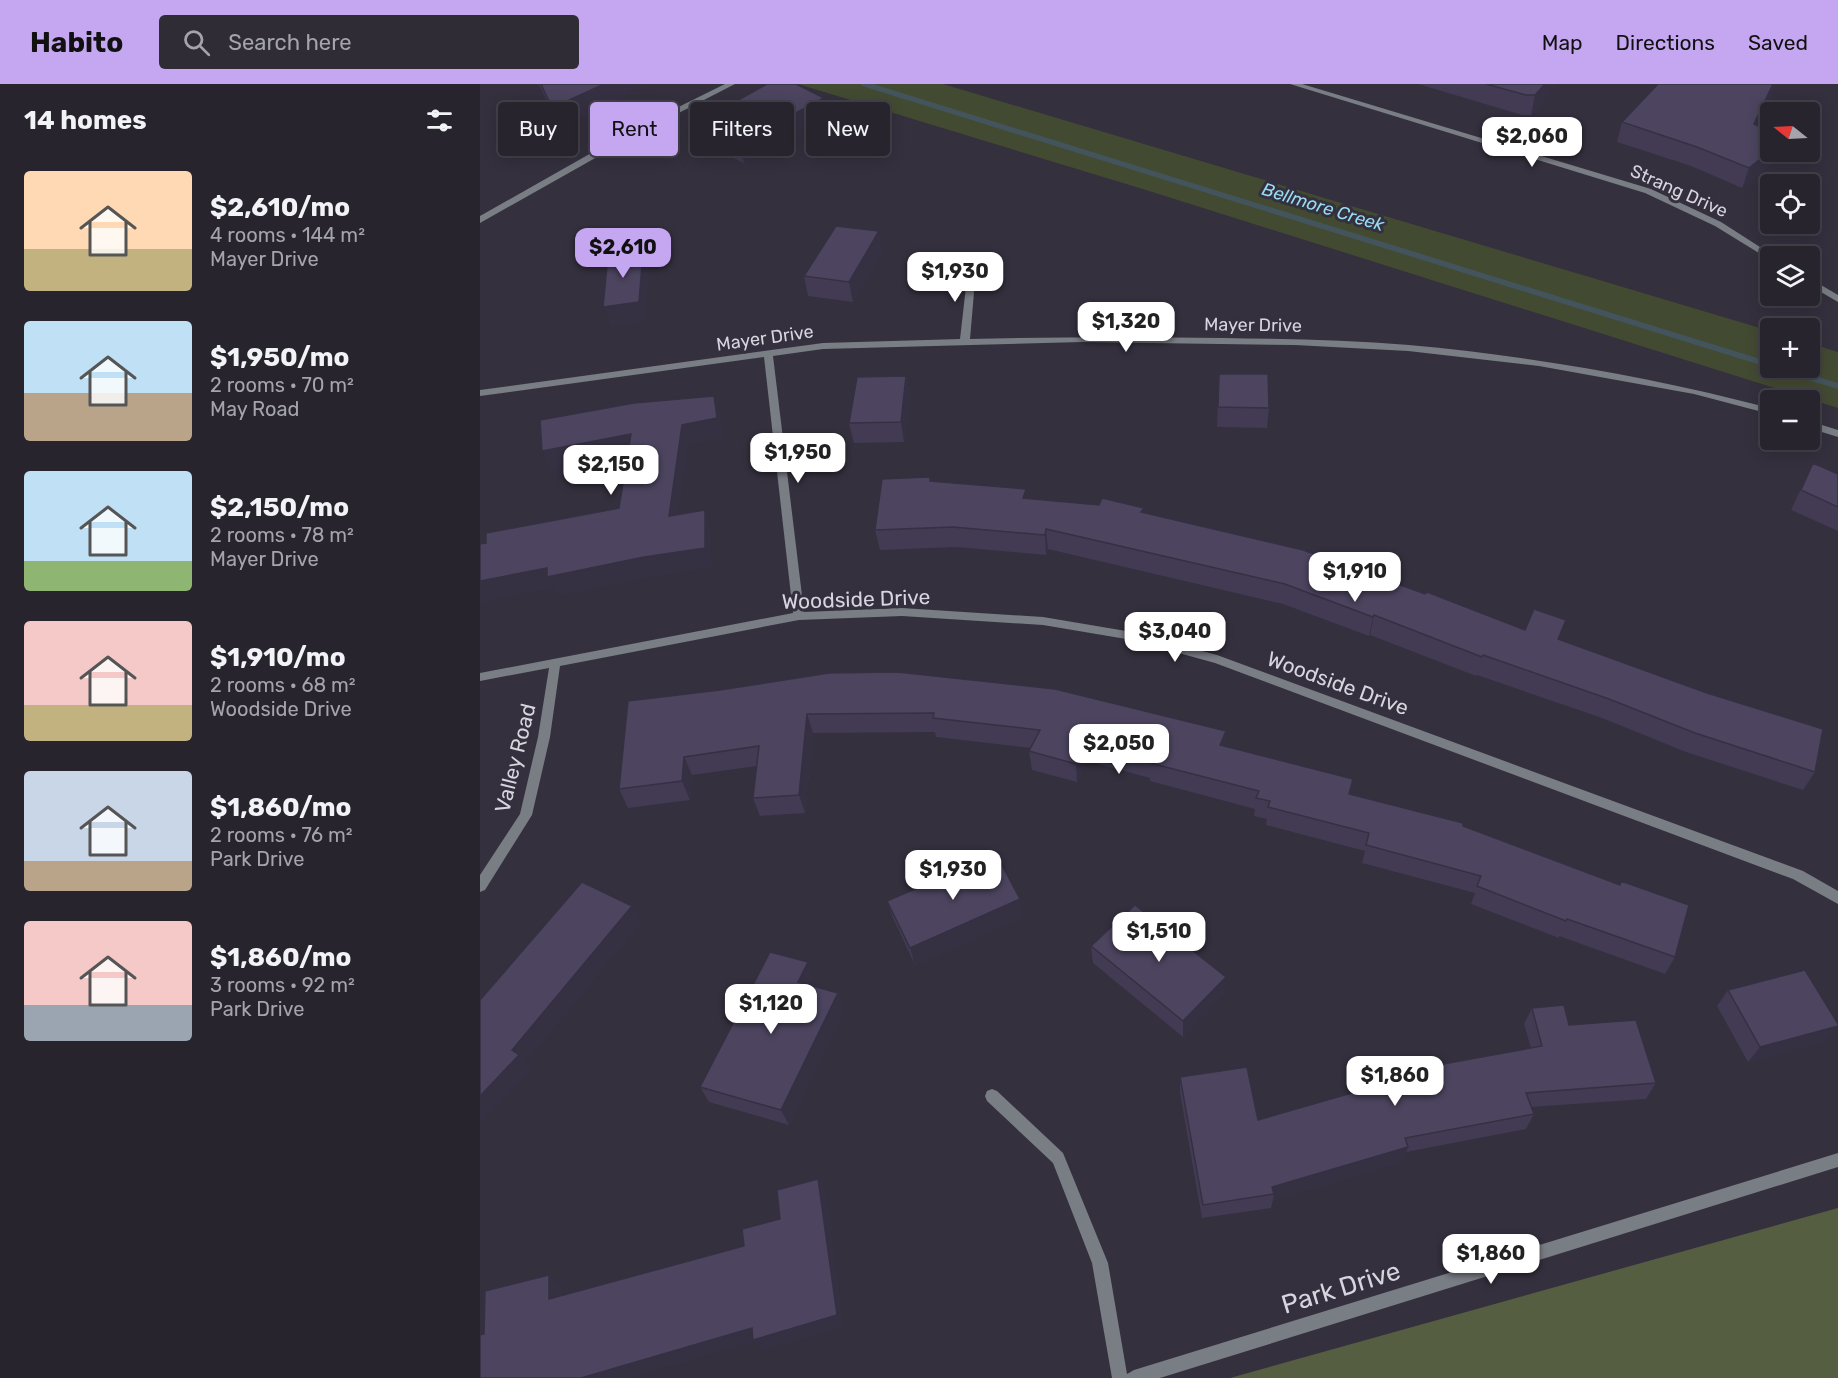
<!DOCTYPE html>
<html lang="en">
<head>
<meta charset="utf-8">
<style>
	:root { --surface:#27242e; --page:#2f2c36; --text:#f1f3f6; --muted:#a4a4aa; --line:#43414a; --accent:#c5a6f0 }
	body { margin:0; font-family:Rubik,sans-serif; background:var(--page); color:var(--text); height:100vh; display:flex; flex-direction:column; font-size:22px; white-space:nowrap }
	* { box-sizing:border-box; margin:0 }
	p { font-size:20px; color:var(--muted) }
	.icon { flex:none; width:33px; height:33px; fill:none; stroke:currentColor; stroke-width:2; stroke-linecap:round; stroke-linejoin:round }
	.map { position:relative; flex:1; overflow:hidden }
	.details { display:flex; flex-direction:column; background:var(--surface); width:480px }
	.details>* { flex:none }
	.banner { position:absolute; left:18px; top:18px; width:570px; height:54px; display:flex; gap:12px }
	.needle { width:39px; rotate:288deg }
	.controls { position:absolute; left:1280px; top:18px; display:grid; gap:12px }
	.controls a { display:grid; place-items:center; width:60px; height:60px; border-radius:6px; background:var(--surface); box-shadow:0 3px 15px #0003,0 0 0 2px var(--line); font-size:30px }
	.price { position:absolute; translate:-50% -51px; padding:0 14px; border-radius:12px; background:#fff; color:#222; font-size:20px; line-height:39px; filter:drop-shadow(0 2px 3px #0008) }
	.price::after { content:''; position:absolute; left:50%; top:36px; width:18px; height:14px; margin-left:-9px; background:inherit; clip-path:polygon(0 0,100% 0,50% 100%) }
	.price.active { background:var(--accent); color:#111 }
	ul { padding:0; list-style:none }
	li { display:flex; align-items:center; gap:18px; height:150px; padding:0 24px }
	li span { display:grid; place-items:center; flex:none; width:168px; height:120px; border-radius:6px; color:#555 }
	li>.icon { margin-inline-start:auto }
	span .icon { width:72px; height:72px; fill:#fffc; stroke-width:1 }
	li b { font-size:26px }
	h2 { display:flex; justify-content:space-between; align-items:center; height:72px; padding:0 24px; font-size:26px }
	.chip { padding:0 21px; border-radius:6px; background:var(--surface); box-shadow:0 3px 15px #0003,0 0 0 2px var(--line); font-size:21px; line-height:54px }
	.chip.active { background:var(--accent); color:#111 }
	header { display:flex; align-items:center; gap:36px; box-sizing:border-box; height:84px; padding:0 30px; background:var(--accent); color:#111 }
	header strong { font-size:28px }
	nav { display:flex; gap:33px; margin-inline-start:auto; font-size:21px }
	.search { width:420px; height:54px; background:var(--page); display:flex; align-items:center; gap:15px; box-sizing:border-box; padding:0 21px; border-radius:6px; color:var(--muted); font-size:22px }
	main { display:flex; flex:1; min-height:0 }
	.map>svg:first-child { display:block }
	.green { fill:#434a32 }
	.forest { fill:#565e41 }
	.lines { fill:none; stroke-linecap:round; stroke-linejoin:round }
	.stream { fill:#43545d; fill-rule:evenodd }
	.minor { fill:#797d84; fill-rule:evenodd }
	.wall { fill:#423b53 }
	.shaded-wall { fill:#363043 }
	.building { fill:#4d4560; stroke:#363043; stroke-width:1.5 }
	.labels { text-anchor:middle; dominant-baseline:central; stroke-width:6; stroke-linejoin:round; paint-order:stroke }
	.far-street-label { font-size:18px; fill:#d7d5de; stroke:#34303e }
	.far-water-label { font-size:18px; font-style:italic; fill:#98dbf5; stroke:#34303e }
	.street-label { font-size:21px; fill:#d7d5de; stroke:#34303e }
	.near-street-label { font-size:26px; fill:#d7d5de; stroke:#34303e }
</style>
</head>
<body>
<header>
<strong>Habito</strong>
<div class="search"><svg class="icon" aria-label="search" viewBox="0 0 24 24"><circle cx="10" cy="10" r="6"/><path d="M15 15l6 6"/></svg>Search here</div>
<nav><a>Map</a><a>Directions</a><a>Saved</a></nav>
</header>
<main>
<section class="details">
<h2>14 homes<svg class="icon" aria-label="filters" viewBox="0 0 24 24"><path d="M4 7h16M4 17h16"/><circle cx="9" cy="7" r="2"/><circle cx="15" cy="17" r="2"/></svg></h2>
<ul>
<li><span style="background:linear-gradient(#ffd9b3 65%,#c2b280 0)"><svg class="icon" aria-label="home" viewBox="0 0 24 24"><path d="M3 11l9-7 9 7M6 9v11h12V9"/></svg></span><div><b>$2,610/mo</b><p>4 rooms · 144 m²</p><p>Mayer Drive</p></div></li>
<li><span style="background:linear-gradient(#bfe0f5 60%,#b9a48a 0)"><svg class="icon" aria-label="home" viewBox="0 0 24 24"><path d="M3 11l9-7 9 7M6 9v11h12V9"/></svg></span><div><b>$1,950/mo</b><p>2 rooms · 70 m²</p><p>May Road</p></div></li>
<li><span style="background:linear-gradient(#bfe0f5 75%,#8fb573 0)"><svg class="icon" aria-label="home" viewBox="0 0 24 24"><path d="M3 11l9-7 9 7M6 9v11h12V9"/></svg></span><div><b>$2,150/mo</b><p>2 rooms · 78 m²</p><p>Mayer Drive</p></div></li>
<li><span style="background:linear-gradient(#f6c9c9 70%,#c2b280 0)"><svg class="icon" aria-label="home" viewBox="0 0 24 24"><path d="M3 11l9-7 9 7M6 9v11h12V9"/></svg></span><div><b>$1,910/mo</b><p>2 rooms · 68 m²</p><p>Woodside Drive</p></div></li>
<li><span style="background:linear-gradient(#c9d6e8 75%,#b9a48a 0)"><svg class="icon" aria-label="home" viewBox="0 0 24 24"><path d="M3 11l9-7 9 7M6 9v11h12V9"/></svg></span><div><b>$1,860/mo</b><p>2 rooms · 76 m²</p><p>Park Drive</p></div></li>
<li><span style="background:linear-gradient(#f6c9c9 70%,#9aa5b1 0)"><svg class="icon" aria-label="home" viewBox="0 0 24 24"><path d="M3 11l9-7 9 7M6 9v11h12V9"/></svg></span><div><b>$1,860/mo</b><p>3 rooms · 92 m²</p><p>Park Drive</p></div></li>
</ul>
</section>
<div class="map">
<svg width="1358" height="1294" viewBox="0 0 1358 1294">
	<rect width="100%" height="100%" fill="#34303e"/>
	<!-- green -->
	<path class="green" d="M 318,0 L 463,0 L 1290,247 L 1290,284 L 1329,284 L 1329,259 L 1358,268 L 1358,324 L 666,106 Z"/>
	<!-- forest -->
	<path class="forest" d="M 1358,1124 L 1358,1294 L 750,1294 Z"/>
	<g class="lines">
		<!-- stream -->
		<path class="stream" d="M 381,0 L 393,0 L 1290,278 L 1290,284 L 1292,284 L 1287,283 L 382,2 Z
			M 1293,284 L 1307,284 L 1358,299 L 1358,305 L 1295,286 Z"/>
		<!-- minor -->
		<path class="minor" d="M 245,0 L 255,0 L 156,51 L 0,139 L 0,132 L 150,47 Z
			M 810,0 L 822,0 L 1171,105 L 1241,138 L 1294,172 L 1290,172 L 1290,175 L 1287,174 L 1235,142 L 1165,109 Z
			M 492,182 L 496,185 L 490,255 C 575,253 659,253 743,254 C 805,255 867,256 929,261 C 1051,272 1172,293 1290,324 L 1290,330 L 1214,310 L 1059,282 L 928,267 L 815,261 L 602,258 L 343,265 L 293,272 L 324,528 L 422,524 L 563,533 L 652,548 L 737,571 L 1323,787 L 1358,807 L 1358,820 L 1313,795 L 735,579 L 652,556 L 563,541 L 422,532 L 319,536 L 80,582 L 70,653 L 52,731 L 5,806 L 0,808 L 0,791 L 40,730 L 58,653 L 69,584 L 0,597 L 0,589 L 313,529 L 284,273 L 0,312 L 0,306 L 343,259 L 480,255 L 488,185 Z
			M 1329,194 L 1358,211 L 1358,218 L 1329,201 Z
			M 1329,337 L 1358,346 L 1358,353 L 1329,344 Z
			M 512,1005 L 517,1007 L 583,1069 L 628,1179 L 647,1290 L 654,1286 L 1358,1069 L 1358,1083 L 680,1294 L 632,1294 L 612,1179 L 573,1079 L 507,1017 L 505,1012 L 507,1007 Z"/>
	</g>
	<!-- wall -->
	<path class="wall" d="M 59,0 L 164,0 L 137,16 L 79,43 Z
		M 938,0 L 1077,0 L 1051,31 L 1042,31 Z
		M 1292,8 L 1276,41 L 1290,68 L 1300,68 L 1297,75 L 1262,104 L 1211,82 L 1137,58 L 1142,38 Z
		M 348,33 L 264,79 L 221,59 L 216,40 Z
		M 403,167 L 373,218 L 328,212 L 324,192 Z
		M 739,290 L 789,324 L 787,344 L 737,343 Z
		M 426,292 L 430,312 L 424,358 L 374,359 L 369,339 Z
		M 1333,379 L 1358,390 L 1358,447 L 1311,426 Z
		M 450,393 L 451,397 L 547,415 L 664,429 L 1045,546 L 1079,555 L 1335,688 L 1323,706 L 1206,668 L 1122,634 L 997,591 L 996,592 L 890,551 L 889,552 L 803,520 L 568,465 L 566,471 L 476,463 L 400,466 L 395,446 Z
		M 240,606 L 746,647 L 745,662 L 870,710 L 983,742 L 1140,801 L 1141,797 L 1195,873 L 1185,890 L 1079,852 L 1079,854 L 991,820 L 995,809 L 882,779 L 885,767 L 786,741 L 787,735 L 774,732 L 775,725 L 670,697 L 670,694 L 607,677 L 597,698 L 552,686 L 549,667 L 551,664 L 456,653 L 455,648 L 333,649 L 325,729 L 280,732 L 273,714 L 277,682 L 212,691 L 210,716 L 148,724 L 139,705 Z
		M 407,817 L 543,832 L 435,881 L 413,834 Z
		M 611,862 L 745,909 L 703,953 L 613,879 Z
		M 334,895 L 331,901 L 358,909 L 364,925 L 309,1041 L 229,1018 L 220,1003 Z
		M 1248,906 L 1346,957 L 1268,978 L 1237,922 Z
		M 1052,924 L 1089,941 L 1176,999 L 1166,1015 L 1051,1023 L 1054,1030 L 1046,1045 L 926,1068 L 923,1077 L 793,1116 L 791,1124 L 722,1134 L 700,1009 L 700,993 L 778,1036 L 934,991 L 936,985 L 1051,964 L 1044,940 Z"/>
	<!-- shaded-wall -->
	<path class="shaded-wall" d="M 124,0 L 164,0 L 137,16 L 79,43 L 72,24 Z
		M 1065,0 L 1077,0 L 1051,31 L 1055,11 Z
		M 1293,0 L 1294,0 L 1292,8 L 1268,59 L 1274,40 Z
		M 344,14 L 348,33 L 264,79 L 259,59 Z
		M 1290,68 L 1300,68 L 1297,75 L 1262,104 L 1269,84 Z
		M 399,147 L 403,167 L 373,218 L 369,198 Z
		M 163,168 L 169,188 L 166,238 L 131,243 L 123,223 Z
		M 426,292 L 430,312 L 424,358 L 421,338 Z
		M 234,312 L 241,332 L 244,354 L 208,361 L 196,451 L 189,432 L 202,341 Z
		M 151,350 L 159,370 L 71,387 L 62,367 Z
		M 546,405 L 548,425 L 543,414 Z
		M 225,426 L 231,446 L 232,484 L 172,493 L 77,512 L 73,504 L 0,519 L 0,497 L 67,484 Z
		M 566,445 L 568,465 L 566,471 L 565,451 Z
		M 894,531 L 890,551 L 889,552 L 893,533 Z
		M 327,630 L 333,649 L 325,729 L 319,711 Z
		M 746,647 L 745,666 L 740,661 Z
		M 605,658 L 607,677 L 597,698 L 596,680 Z
		M 204,673 L 212,691 L 210,716 L 202,697 Z
		M 540,815 L 543,832 L 435,881 L 430,864 Z
		M 152,822 L 162,839 L 46,979 L 52,987 L 0,1041 L 0,1011 L 32,966 Z
		M 328,878 L 334,895 L 325,914 L 318,898 Z
		M 746,893 L 745,909 L 703,953 L 703,937 Z
		M 358,909 L 364,925 L 309,1041 L 301,1026 Z
		M 1358,942 L 1346,957 L 1268,978 L 1280,963 Z
		M 928,1063 L 923,1077 L 793,1116 L 794,1110 L 792,1103 Z
		M 338,1095 L 346,1108 L 364,1243 L 283,1267 L 275,1258 L 150,1294 L 101,1294 L 272,1244 Z
		M 69,1191 L 82,1203 L 83,1227 L 69,1215 Z"/>
	<!-- building -->
	<path class="building" d="M 61,0 L 124,0 L 72,24 Z
		M 287,0 L 316,0 L 344,14 L 259,59 L 216,40 Z
		M 1006,0 L 1065,0 L 1055,11 L 1046,11 Z
		M 1178,0 L 1293,0 L 1274,40 L 1290,48 L 1290,67 L 1269,84 L 1217,63 L 1142,38 Z
		M 356,142 L 399,147 L 369,198 L 324,192 Z
		M 163,168 L 159,218 L 123,223 L 128,172 Z
		M 739,290 L 788,290 L 789,324 L 738,323 Z
		M 426,292 L 421,338 L 369,339 L 377,293 Z
		M 234,312 L 237,334 L 202,341 L 189,432 L 225,426 L 225,464 L 164,473 L 67,493 L 67,484 L 0,497 L 0,460 L 6,459 L 6,449 L 139,424 L 151,350 L 62,367 L 60,336 L 154,319 Z
		M 1333,379 L 1358,390 L 1358,423 L 1321,406 Z
		M 450,393 L 450,397 L 546,405 L 543,414 L 619,421 L 622,414 L 664,424 L 661,428 L 823,466 L 945,510 L 947,508 L 1045,546 L 1054,525 L 1086,536 L 1078,555 L 1227,609 L 1343,645 L 1335,688 L 1215,649 L 1129,615 L 1003,571 L 1002,573 L 894,531 L 893,533 L 805,500 L 566,445 L 565,451 L 473,443 L 395,446 L 402,395 Z
		M 417,588 L 575,605 L 746,647 L 740,661 L 873,695 L 869,710 L 983,739 L 983,742 L 1140,801 L 1141,797 L 1209,821 L 1195,873 L 1087,835 L 1086,837 L 997,802 L 1001,792 L 886,761 L 889,749 L 788,723 L 790,717 L 776,714 L 779,707 L 670,679 L 671,675 L 605,658 L 596,680 L 549,667 L 560,646 L 453,634 L 454,629 L 327,630 L 319,711 L 273,714 L 279,662 L 204,673 L 202,697 L 139,705 L 148,617 L 240,606 L 349,589 Z
		M 516,770 L 540,815 L 430,864 L 407,817 Z
		M 102,798 L 152,822 L 32,966 L 39,971 L 0,1012 L 0,916 Z
		M 655,821 L 746,893 L 703,937 L 611,862 Z
		M 290,868 L 328,878 L 318,898 L 358,909 L 301,1026 L 220,1003 Z
		M 1325,886 L 1358,940 L 1358,942 L 1280,963 L 1248,906 Z
		M 1084,921 L 1089,941 L 1156,936 L 1176,999 L 1046,1009 L 1054,1030 L 925,1054 L 928,1063 L 792,1103 L 794,1110 L 723,1121 L 700,993 L 767,983 L 778,1036 L 938,990 L 936,985 L 1062,962 L 1052,924 Z
		M 338,1095 L 357,1231 L 273,1256 L 272,1244 L 101,1294 L 0,1294 L 0,1251 L 4,1250 L 5,1207 L 69,1191 L 69,1215 L 264,1162 L 262,1145 L 300,1135 L 297,1106 Z"/>
	<g class="labels">
		<!-- far-street labels -->
		<g class="far-street-label">
			<text transform="translate(1199 107) rotate(24)">Strang Drive</text>
			<text transform="translate(773 241) rotate(1)">Mayer Drive</text>
			<text transform="translate(285 254) rotate(-8)">Mayer Drive</text>
		</g>
		<!-- far-water labels -->
		<g class="far-water-label">
			<text transform="translate(843 123) rotate(17)">Bellmore Creek</text>
		</g>
		<!-- street labels -->
		<g class="street-label">
			<text transform="translate(376 515) rotate(-2)">Woodside Drive</text>
			<text transform="translate(858 599) rotate(20)">Woodside Drive</text>
			<text transform="translate(35 674) rotate(-76)">Valley Road</text>
		</g>
		<!-- near-street labels -->
		<g class="near-street-label">
			<text transform="translate(861 1204) rotate(-17)">Park Drive</text>
		</g>
	</g>
</svg>
<div class="controls">
<a><svg class="needle" viewBox="-14 -14 28 28"><path d="M0-13l5 13h-10z" fill="#e53935"/><path d="M0 13l5-13h-10z" fill="#a4a4aa"/></svg></a>
<a><svg class="icon" aria-label="locate" viewBox="0 0 24 24"><circle cx="12" cy="12" r="6"/><path d="M12 2v4M12 18v4M2 12h4M18 12h4"/></svg></a>
<a><svg class="icon" aria-label="layers" viewBox="0 0 24 24"><path d="M12 4l9 5-9 5-9-5zM3 14l9 5 9-5"/></svg></a>
<a>+</a>
<a>−</a>
</div>
<b class="price" style="left:1052px;top:84px">$2,060</b>
<b class="price active" style="left:143px;top:195px">$2,610</b>
<b class="price" style="left:475px;top:219px">$1,930</b>
<b class="price" style="left:646px;top:269px">$1,320</b>
<b class="price" style="left:318px;top:400px">$1,950</b>
<b class="price" style="left:131px;top:412px">$2,150</b>
<b class="price" style="left:875px;top:519px">$1,910</b>
<b class="price" style="left:695px;top:579px">$3,040</b>
<b class="price" style="left:639px;top:691px">$2,050</b>
<b class="price" style="left:473px;top:817px">$1,930</b>
<b class="price" style="left:679px;top:879px">$1,510</b>
<b class="price" style="left:291px;top:951px">$1,120</b>
<b class="price" style="left:915px;top:1023px">$1,860</b>
<b class="price" style="left:1011px;top:1201px">$1,860</b>
<div class="banner">
<a class="chip">Buy</a>
<a class="chip active">Rent</a>
<a class="chip">Filters</a>
<a class="chip">New</a>
</div>
</div>
</main>
</body>
</html>
